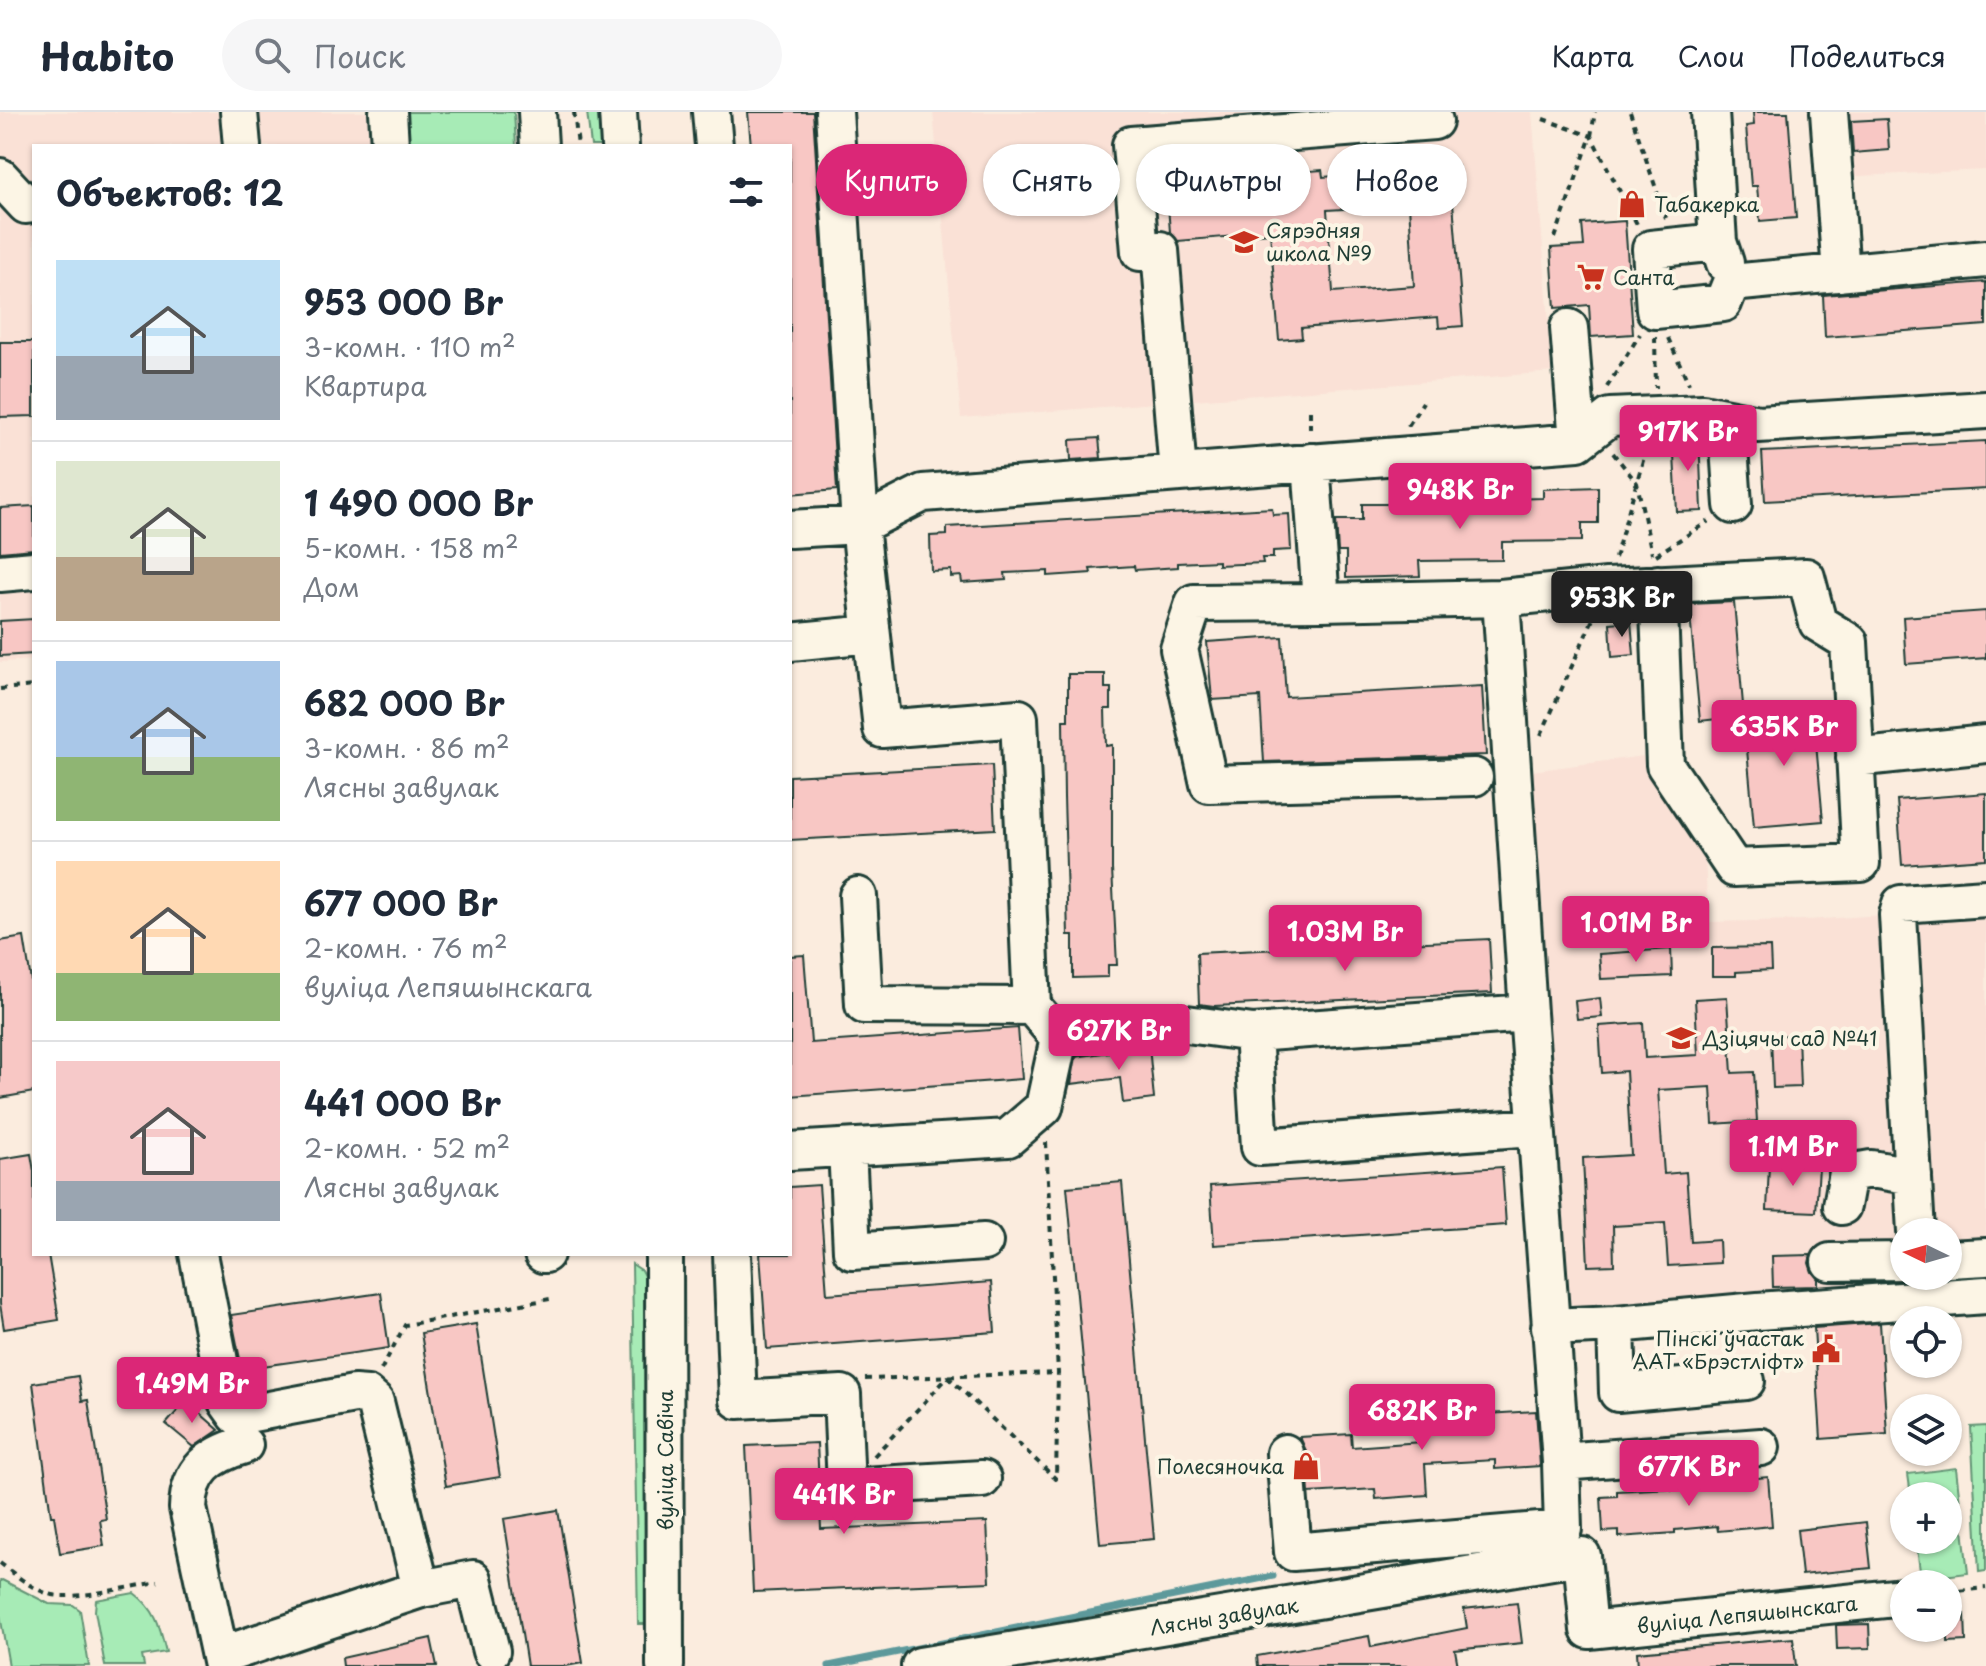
<!DOCTYPE html>
<html lang="ru">
<head>
<meta charset="utf-8">
<style>
	:root { --surface:#fff; --page:#f6f6f7; --text:#1f2937; --muted:#747a83; --line:#e0e1e3; --accent:#db2777 }
	body { margin:0; font-family:"Playpen Sans",sans-serif; background:var(--page); color:var(--text); height:100vh; display:flex; flex-direction:column; font-size:30px; white-space:nowrap }
	* { box-sizing:border-box; margin:0 }
	p { font-size:26px; color:var(--muted) }
	.icon { flex:none; width:44px; height:44px; fill:none; stroke:currentColor; stroke-width:2; stroke-linecap:round; stroke-linejoin:round }
	.map { position:relative; flex:1; overflow:hidden }
	.drawer { position:absolute; left:32px; top:32px; width:760px; height:1112px; display:flex; flex-direction:column; background:var(--surface); border-radius:0px; box-shadow:0 2px 6px #0004 }
	.drawer>* { flex:none }
	.guide { position:absolute; left:816px; top:32px; width:760px; height:72px; display:flex; gap:16px }
	.needle { width:52px; rotate:275deg }
	.tools { position:absolute; left:1890px; top:1106px; display:grid; gap:16px }
	.tools a { display:grid; place-items:center; width:72px; height:72px; border-radius:50%; background:var(--surface); box-shadow:0 2px 6px #0004; font-size:40px }
	.price { position:absolute; translate:-50% -68px; padding:0 18px; border-radius:8px; background:var(--accent); color:#fff; font-size:26px; line-height:52px; filter:drop-shadow(0 2px 4px #0008) }
	.price::after { content:''; position:absolute; left:50%; top:48px; width:24px; height:18px; margin-left:-12px; background:inherit; clip-path:polygon(0 0,100% 0,50% 100%) }
	.price.active { background:#222; color:#fff }
	ul { padding:0; list-style:none }
	li { display:flex; align-items:center; gap:24px; height:200px; padding:0 24px }
	li+li { border-top:2px solid var(--line) }
	li span { display:grid; place-items:center; flex:none; width:224px; height:160px; border-radius:0px; color:#555 }
	li>.icon { margin-inline-start:auto }
	span .icon { width:96px; height:96px; fill:#fffc; stroke-width:1 }
	li b { font-size:34px }
	h2 { display:flex; justify-content:space-between; align-items:center; height:96px; padding:0 24px; font-size:34px }
	.chip { padding:0 28px; border-radius:36px; background:var(--surface); box-shadow:0 2px 6px #0004; font-size:28px; line-height:72px }
	.chip.active { background:var(--accent); color:#fff }
	header { display:flex; align-items:center; gap:48px; box-sizing:border-box; height:112px; padding:0 40px; background:var(--surface); border-bottom:2px solid var(--line) }
	header strong { font-size:38px }
	nav { display:flex; gap:44px; margin-inline-start:auto; font-size:28px }
	.search { width:560px; height:72px; background:var(--page); display:flex; align-items:center; gap:20px; box-sizing:border-box; padding:0 28px; border-radius:44px; color:var(--muted); font-size:30px }
	.map>svg:first-child { display:block }
	.built { fill:#fae1d6; fill-rule:evenodd }
	.green { fill:#a7ebb6; stroke:#639475; stroke-width:2 }
	.lines { fill:none; stroke-linecap:round; stroke-linejoin:round }
	.stream { stroke:#5d999b; stroke-width:7 }
	.building { fill:#f8c7c4; stroke:#1f3d34; stroke-width:2; fill-rule:evenodd }
	.minor-casing { stroke:#1f3d34; stroke-width:42 }
	.path { stroke:#1f3d34; stroke-width:4; stroke-dasharray:6 6; stroke-linecap:butt }
	.minor { stroke:#fcf5e5; stroke-width:36 }
	.labels { text-anchor:middle; dominant-baseline:central; stroke-width:8; stroke-linejoin:round; paint-order:stroke }
	.poi-label { font-size:20px; fill:#1f3d34; stroke:#fcf5e5; text-anchor:start }
	.street-label { font-size:20px; fill:#1f3d34; stroke:#fcf5e5 }
</style>
</head>
<body>
<header>
<strong>Habito</strong>
<div class="search"><svg class="icon" aria-label="search" viewBox="0 0 24 24"><circle cx="10" cy="10" r="6"/><path d="M15 15l6 6"/></svg>Поиск</div>
<nav><a>Карта</a><a>Слои</a><a>Поделиться</a></nav>
</header>
<div class="map">
<svg width="1986" height="1554" viewBox="0 0 1986 1554">
	<rect width="100%" height="100%" fill="#fbecde"/>
	<filter id="ink" filterUnits="userSpaceOnUse"><feTurbulence type="fractalNoise" baseFrequency=".0125" numOctaves="2"/><feDisplacementMap in="SourceGraphic" scale="16" xChannelSelector="R" yChannelSelector="G"/><feConvolveMatrix kernelMatrix="1 2 1 2 8 2 1 2 1" color-interpolation-filters="sRGB"/></filter>
	<g filter="url(#ink)">
		<!-- built -->
		<path class="built" d="M 0,0 L 494,0 L 496,34 L 34,34 L 34,548 L 0,550 Z
			M 933,0 L 1532,0 L 1553,260 L 961,306 Z
			M 1811,0 L 1986,0 L 1986,58 L 1817,66 Z
			M 1643,644 L 1705,744 L 1708,810 L 1807,808 L 1986,796 L 1986,1166 L 1919,1168 L 1754,1185 L 1577,1197 L 1564,1184 L 1532,659 ZM 1904,1120 L 1948,1120 L 1948,1164 L 1904,1164 Z"/>
		<!-- green -->
		<path class="green" d="M 397,0 L 514,0 L 516,34 L 399,34 Z
			M 587,0 L 602,0 L 605,34 L 591,34 Z
			M 632,1152 L 641,1158 L 644,1164 L 649,1512 L 638,1512 Z
			M 1986,1314 L 1986,1459 L 1979,1460 L 1971,1315 Z
			M 1956,1356 L 1968,1461 L 1921,1467 L 1916,1428 L 1948,1428 L 1948,1384 L 1911,1384 L 1908,1362 Z
			M 2,1468 L 49,1492 L 73,1493 L 80,1498 L 89,1554 L 9,1554 L 0,1503 L 0,1469 Z
			M 134,1481 C 156,1497 160,1515 166,1540 L 142,1544 L 144,1554 L 105,1554 L 95,1499 L 96,1488 Z"/>
		<g class="lines">
			<!-- stream -->
			<path class="stream" d="M 829,1554 L 1273,1464"/>
		</g>
		<!-- building -->
		<path class="building" d="M 748,0 L 813,0 L 837,378 L 790,382 L 790,34 L 751,34 Z
			M 1753,0 L 1788,0 L 1796,106 L 1760,109 L 1757,74 L 1751,74 L 1746,14 L 1754,13 Z
			M 1887,7 L 1889,38 L 1853,41 L 1851,9 Z
			M 1270,43 L 1271,62 L 1322,58 L 1323,65 L 1458,54 L 1460,77 L 1452,78 L 1463,214 L 1439,216 L 1438,205 L 1301,216 L 1302,226 L 1279,228 L 1270,121 L 1178,129 L 1170,120 L 1167,80 L 1177,79 L 1175,51 ZM 1409,93 L 1414,174 L 1333,180 L 1327,98 Z
			M 1625,109 L 1633,222 L 1591,225 L 1589,193 L 1555,196 L 1551,136 L 1584,134 L 1582,112 Z
			M 1986,170 L 1986,213 L 1825,225 L 1823,183 Z
			M 0,230 L 34,230 L 34,304 L 0,305 Z
			M 1699,322 L 1702,399 L 1677,400 L 1673,323 Z
			M 1099,326 L 1101,346 L 1071,348 L 1070,328 Z
			M 1986,329 L 1986,377 L 1765,389 L 1762,340 Z
			M 1598,375 L 1598,411 L 1582,411 L 1582,429 L 1502,430 L 1502,448 L 1419,449 L 1420,464 L 1346,466 L 1346,440 L 1338,440 L 1336,408 L 1362,408 L 1362,392 L 1390,392 L 1390,399 L 1451,397 L 1451,383 L 1472,382 L 1472,388 L 1543,386 L 1543,377 Z
			M 34,394 L 34,437 L 0,440 L 0,396 Z
			M 1272,396 L 1273,403 L 1289,402 L 1291,438 L 1273,439 L 1273,446 L 1262,446 L 1263,451 L 1218,453 L 1218,449 L 1178,451 L 1178,455 L 1135,458 L 1134,454 L 1090,457 L 1091,461 L 1048,464 L 1048,459 L 1005,461 L 1006,468 L 962,471 L 961,464 L 951,465 L 951,458 L 931,459 L 930,424 L 947,423 L 947,415 Z
			M 1734,490 L 1744,604 L 1700,609 L 1689,492 Z
			M 1986,499 L 1986,546 L 1906,552 L 1903,505 Z
			M 34,507 L 34,542 L 0,544 L 0,509 Z
			M 1631,509 L 1634,543 L 1612,545 L 1610,511 Z
			M 1282,525 L 1286,585 L 1482,574 L 1486,643 L 1264,650 L 1260,585 L 1212,588 L 1207,530 Z
			M 1068,562 L 1105,562 L 1105,576 L 1111,576 L 1111,597 L 1105,597 L 1106,634 L 1112,633 L 1112,757 L 1117,853 L 1108,853 L 1108,865 L 1073,866 L 1073,823 L 1068,823 L 1064,685 L 1063,608 L 1068,608 Z
			M 1813,598 L 1823,709 L 1754,715 L 1744,604 Z
			M 992,653 L 995,717 L 790,728 L 790,664 Z
			M 1986,681 L 1986,747 L 1902,753 L 1897,688 Z
			M 1662,800 L 1688,800 L 1689,824 L 1662,824 Z
			M 24,825 L 34,887 L 34,980 L 0,986 L 0,829 Z
			M 1489,827 L 1492,881 L 1214,894 L 1199,892 L 1197,841 Z
			M 1770,835 L 1771,858 L 1736,860 L 1736,864 L 1712,864 L 1712,836 Z
			M 1671,837 L 1672,864 L 1601,867 L 1599,842 Z
			M 804,843 L 811,931 L 1018,916 L 1022,967 L 790,984 L 790,844 Z
			M 1727,885 L 1732,961 L 1754,960 L 1757,1009 L 1713,1012 L 1711,975 L 1658,978 L 1664,1062 L 1686,1060 L 1691,1130 L 1719,1128 L 1720,1151 L 1668,1154 L 1665,1111 L 1613,1114 L 1614,1153 L 1588,1154 L 1583,1046 L 1631,1043 L 1626,959 L 1602,961 L 1599,914 L 1643,911 L 1645,946 L 1698,943 L 1695,887 Z
			M 1600,886 L 1602,905 L 1577,907 L 1575,889 Z
			M 1798,923 L 1800,975 L 1773,976 L 1771,924 Z
			M 1149,934 L 1154,987 L 1123,991 L 1120,966 L 1071,972 L 1076,945 Z
			M 31,1042 L 34,1059 L 34,1142 L 48,1142 L 59,1208 L 4,1217 L 0,1192 L 0,1047 Z
			M 1769,1053 L 1819,1055 L 1816,1100 L 1767,1098 Z
			M 1502,1055 L 1506,1113 L 1214,1133 L 1210,1074 Z
			M 1122,1070 L 1154,1427 L 1100,1432 L 1067,1075 Z
			M 819,1073 L 827,1182 L 991,1170 L 995,1220 L 767,1237 L 760,1142 L 790,1142 L 790,1075 Z
			M 1811,1143 L 1809,1151 L 1812,1160 L 1818,1167 L 1818,1174 L 1773,1175 L 1772,1144 Z
			M 381,1181 L 389,1236 L 242,1257 L 231,1203 Z
			M 1880,1211 L 1887,1322 L 1821,1327 L 1814,1216 Z
			M 476,1212 L 500,1365 L 446,1374 L 421,1221 Z
			M 78,1264 L 82,1289 L 88,1288 L 106,1407 L 100,1408 L 104,1434 L 60,1441 L 54,1404 L 51,1404 L 33,1271 Z
			M 186,1289 L 219,1318 L 194,1335 L 166,1312 Z
			M 1470,1291 L 1471,1303 L 1536,1299 L 1540,1354 L 1495,1357 L 1495,1348 L 1425,1352 L 1427,1383 L 1376,1387 L 1375,1377 L 1309,1381 L 1306,1339 L 1300,1325 L 1351,1322 L 1352,1335 L 1421,1330 L 1418,1294 Z
			M 817,1331 L 821,1417 L 987,1410 L 990,1470 L 753,1480 L 746,1334 Z
			M 1768,1365 L 1772,1414 L 1718,1419 L 1717,1414 L 1675,1418 L 1675,1421 L 1619,1425 L 1619,1419 L 1603,1420 L 1601,1385 L 1617,1384 L 1617,1379 L 1672,1376 L 1672,1378 L 1712,1375 L 1712,1370 Z
			M 558,1398 L 583,1551 L 566,1554 L 527,1554 L 504,1407 Z
			M 1866,1410 L 1871,1456 L 1802,1463 L 1797,1418 Z
			M 1517,1491 L 1522,1531 L 1455,1538 L 1458,1554 L 1258,1554 L 1257,1544 L 1369,1524 L 1371,1535 L 1467,1516 L 1464,1497 Z
			M 1948,1502 L 1965,1502 L 1966,1529 L 1948,1530 Z
			M 1869,1512 L 1870,1536 L 1837,1537 L 1836,1513 Z
			M 431,1526 L 437,1554 L 343,1554 L 342,1546 Z
			M 1793,1526 L 1796,1554 L 1638,1554 L 1637,1540 Z"/>
		<g class="lines">
			<defs>
				<path id="minor" d="M 239,0 L 242,34
					M 388,0 L 390,34
					M 537,0 L 539,34
					M 618,0 L 620,34
					M 711,0 L 714,34
					M 834,0 L 860,413 L 882,617 L 1019,606 L 1032,894
					M 1710,0 L 1718,130 L 1725,151
					M 1829,0 L 1841,161
					M 0,65 L 26,93 L 34,92
					M 1718,130 L 1651,137 L 1655,198 L 1723,191 L 1731,171 L 1986,147
					M 1569,216 L 1578,330
					M 1727,306 L 1733,393
					M 1178,361 L 1160,138 L 1140,140 L 1131,33 L 1434,9
					M 790,417 L 860,413 L 923,381 L 1578,330 L 1610,305 L 1703,301 L 1758,312 L 1986,298
					M 0,461 L 34,458
					M 1501,486 L 1607,475 L 1806,465 L 1818,511 L 1849,530 L 1861,751 L 1734,756 L 1665,653 L 1658,472
					M 1321,490 L 1194,491 L 1179,537 L 1209,672 L 1474,665
					M 790,530 L 871,522
					M 1855,646 L 1986,632
					M 1528,901 L 1253,921 L 1260,1035 L 1536,1015
					M 1059,926 L 1172,910 L 1253,921
					M 847,1036 L 852,1139 L 984,1130
					M 790,1039 L 1008,1026 L 1044,995 L 1059,926 L 1032,894 L 864,893 L 858,784
					M 1842,1094 L 1848,1061 L 1871,1057 L 1913,1064
					M 1916,1120 L 1898,803 L 1901,792 L 1986,786
					M 198,1142 L 227,1290 L 237,1304 L 354,1282 L 367,1283 L 375,1290 L 421,1477
					M 543,1142 L 545,1142
					M 664,1142 L 665,1554
					M 732,1142 L 738,1288 L 842,1282 L 846,1375 L 982,1367
					M 1948,1147 L 1986,1145
					M 1830,1150 L 1904,1149
					M 1616,1212 L 1618,1281 L 1746,1269
					M 1550,1215 L 1616,1212 L 1758,1199 L 1986,1183
					M 1285,1341 L 1293,1440 L 1563,1417 L 1561,1350 L 1528,901 L 1501,486 L 1321,490 L 1311,350
					M 1561,1350 L 1761,1335
					M 220,1544 L 421,1477 L 473,1467 L 491,1539
					M 222,1554 L 188,1396 C 189,1358 210,1343 244,1333
					M 920,1554 L 1582,1444 L 1589,1518 L 1904,1485"/>
			</defs>
			<!-- minor casing -->
			<use href="#minor" class="minor-casing"/>
			<!-- path -->
			<path class="path" d="M 574,0 L 578,34
				M 1630,0 L 1666,106
				M 1543,7 L 1591,24 L 1638,114
				M 1555,126 L 1591,24 L 1595,0
				M 1655,225 L 1656,276
				M 1668,226 L 1689,272
				M 1607,275 L 1640,222
				M 1310,299 L 1310,323
				M 1408,314 L 1423,290
				M 1613,341 L 1637,371 L 1652,442
				M 1656,443 L 1709,409
				M 1615,446 L 1648,331
				M 0,577 L 34,574
				M 1541,623 L 1593,507
				M 381,1258 L 405,1213 L 550,1187
				M 865,1267 L 1058,1261
				M 874,1344 L 948,1265 L 1056,1367 L 1058,1261 L 1046,1030
				M 0,1451 C 16,1463 32,1478 53,1483 C 73,1488 134,1474 158,1470
				M 1948,1480 L 1986,1476"/>
			<!-- minor -->
			<use href="#minor" class="minor"/>
		</g>
	</g>
	<!-- icons -->
	<defs>
		<symbol id="shop-bare" viewBox="-9 -9 18 18"><path d="M-5-2.5h2.3a2.7 3.5 0 0 1 5.4 0H5L5.5 6h-11ZM-1.5-2.5h3a1.5 2.3 0 0 0-3 0Z" fill="#c8321e" stroke="#fcf5e5" stroke-width="2.5" paint-order="stroke"/></symbol>
		<symbol id="school-bare" viewBox="-9 -9 18 18"><path d="M0-5L7-2L0 1L-7-2ZM-4 1L0 2.5L4 1V4Q0 6-4 4Z" fill="#c8321e" stroke="#fcf5e5" stroke-width="2.5" paint-order="stroke"/></symbol>
		<symbol id="supermarket-bare" viewBox="-9 -9 18 18"><path d="M-6-5.5h2.5l.6 2H6L4.5 2H-2.5L-4.4-4H-6ZM-1.5 3.2a1.3 1.3 0 1 0 .1 0ZM3 3.2a1.3 1.3 0 1 0 .1 0Z" fill="#c8321e" stroke="#fcf5e5" stroke-width="2.5" paint-order="stroke"/></symbol>
		<symbol id="civic-bare" viewBox="-9 -9 18 18"><path d="M-.6-6.5H3V-4.5H.6V-3L4-1V1h2V6H-6V1h2V-1L-.6-3ZM-1.2 2.5V6h2.4V2.5Z" fill="#c8321e" stroke="#fcf5e5" stroke-width="2.5" paint-order="stroke"/></symbol>
	</defs>
	<g fill-rule="evenodd">
		<use href="#shop-bare" x="1612" y="72" width="40" height="40"/>
		<use href="#school-bare" x="1224" y="110" width="40" height="40"/>
		<use href="#supermarket-bare" x="1571" y="145" width="40" height="40"/>
		<use href="#school-bare" x="1661" y="906" width="40" height="40"/>
		<use href="#civic-bare" x="1806" y="1217" width="40" height="40"/>
		<use href="#shop-bare" x="1286" y="1334" width="40" height="40"/>
	</g>
	<g class="labels">
		<!-- poi labels -->
		<g class="poi-label">
			<text x="1654" y="92">Табакерка</text>
			<text x="1266" y="118">Сярэдняя<tspan x="1266" dy="23">школа №9</tspan></text>
			<text x="1613" y="165">Санта</text>
			<text x="1703" y="926">Дзіцячы сад №41</text>
			<text x="1804" y="1226" text-anchor="end">Пінскі ўчастак<tspan x="1804" dy="23">ААТ «Брэстліфт»</tspan></text>
			<text x="1284" y="1354" text-anchor="end">Полесяночка</text>
		</g>
		<!-- street labels -->
		<g class="street-label">
			<text transform="translate(665 1348) rotate(-90)">вуліца Савіча</text>
			<text transform="translate(1747 1502) rotate(-6)">вуліца Лепяшынскага</text>
			<text transform="translate(1224 1504) rotate(-9)">Лясны завулак</text>
		</g>
	</g>
</svg>
<div class="tools">
<a><svg class="needle" viewBox="-14 -14 28 28"><path d="M0-13l5 13h-10z" fill="#e53935"/><path d="M0 13l5-13h-10z" fill="#747a83"/></svg></a>
<a><svg class="icon" aria-label="locate" viewBox="0 0 24 24"><circle cx="12" cy="12" r="6"/><path d="M12 2v4M12 18v4M2 12h4M18 12h4"/></svg></a>
<a><svg class="icon" aria-label="layers" viewBox="0 0 24 24"><path d="M12 4l9 5-9 5-9-5zM3 14l9 5 9-5"/></svg></a>
<a>+</a>
<a>−</a>
</div>
<b class="price" style="left:1688px;top:361px">917K Br</b>
<b class="price" style="left:1460px;top:419px">948K Br</b>
<b class="price active" style="left:1622px;top:527px">953K Br</b>
<b class="price" style="left:1784px;top:656px">635K Br</b>
<b class="price" style="left:1636px;top:852px">1.01M Br</b>
<b class="price" style="left:1345px;top:861px">1.03M Br</b>
<b class="price" style="left:1119px;top:960px">627K Br</b>
<b class="price" style="left:1793px;top:1076px">1.1M Br</b>
<b class="price" style="left:192px;top:1313px">1.49M Br</b>
<b class="price" style="left:1422px;top:1340px">682K Br</b>
<b class="price" style="left:1689px;top:1396px">677K Br</b>
<b class="price" style="left:844px;top:1424px">441K Br</b>
<div class="guide">
<a class="chip active">Купить</a>
<a class="chip">Снять</a>
<a class="chip">Фильтры</a>
<a class="chip">Новое</a>
</div>
<section class="drawer">
<h2>Объектов: 12<svg class="icon" aria-label="filters" viewBox="0 0 24 24"><path d="M4 7h16M4 17h16"/><circle cx="9" cy="7" r="2"/><circle cx="15" cy="17" r="2"/></svg></h2>
<ul>
<li><span style="background:linear-gradient(#bfe0f5 60%,#9aa5b1 0)"><svg class="icon" aria-label="home" viewBox="0 0 24 24"><path d="M3 11l9-7 9 7M6 9v11h12V9"/></svg></span><div><b>953 000 Br</b><p>3-комн. · 110 m²</p><p>Квартира</p></div></li>
<li><span style="background:linear-gradient(#dfe7d0 60%,#b9a48a 0)"><svg class="icon" aria-label="home" viewBox="0 0 24 24"><path d="M3 11l9-7 9 7M6 9v11h12V9"/></svg></span><div><b>1 490 000 Br</b><p>5-комн. · 158 m²</p><p>Дом</p></div></li>
<li><span style="background:linear-gradient(#a9c7e8 60%,#8fb573 0)"><svg class="icon" aria-label="home" viewBox="0 0 24 24"><path d="M3 11l9-7 9 7M6 9v11h12V9"/></svg></span><div><b>682 000 Br</b><p>3-комн. · 86 m²</p><p>Лясны завулак</p></div></li>
<li><span style="background:linear-gradient(#ffd9b3 70%,#8fb573 0)"><svg class="icon" aria-label="home" viewBox="0 0 24 24"><path d="M3 11l9-7 9 7M6 9v11h12V9"/></svg></span><div><b>677 000 Br</b><p>2-комн. · 76 m²</p><p>вуліца Лепяшынскага</p></div></li>
<li><span style="background:linear-gradient(#f6c9c9 75%,#9aa5b1 0)"><svg class="icon" aria-label="home" viewBox="0 0 24 24"><path d="M3 11l9-7 9 7M6 9v11h12V9"/></svg></span><div><b>441 000 Br</b><p>2-комн. · 52 m²</p><p>Лясны завулак</p></div></li>
</ul>
</section>
</div>
</body>
</html>
